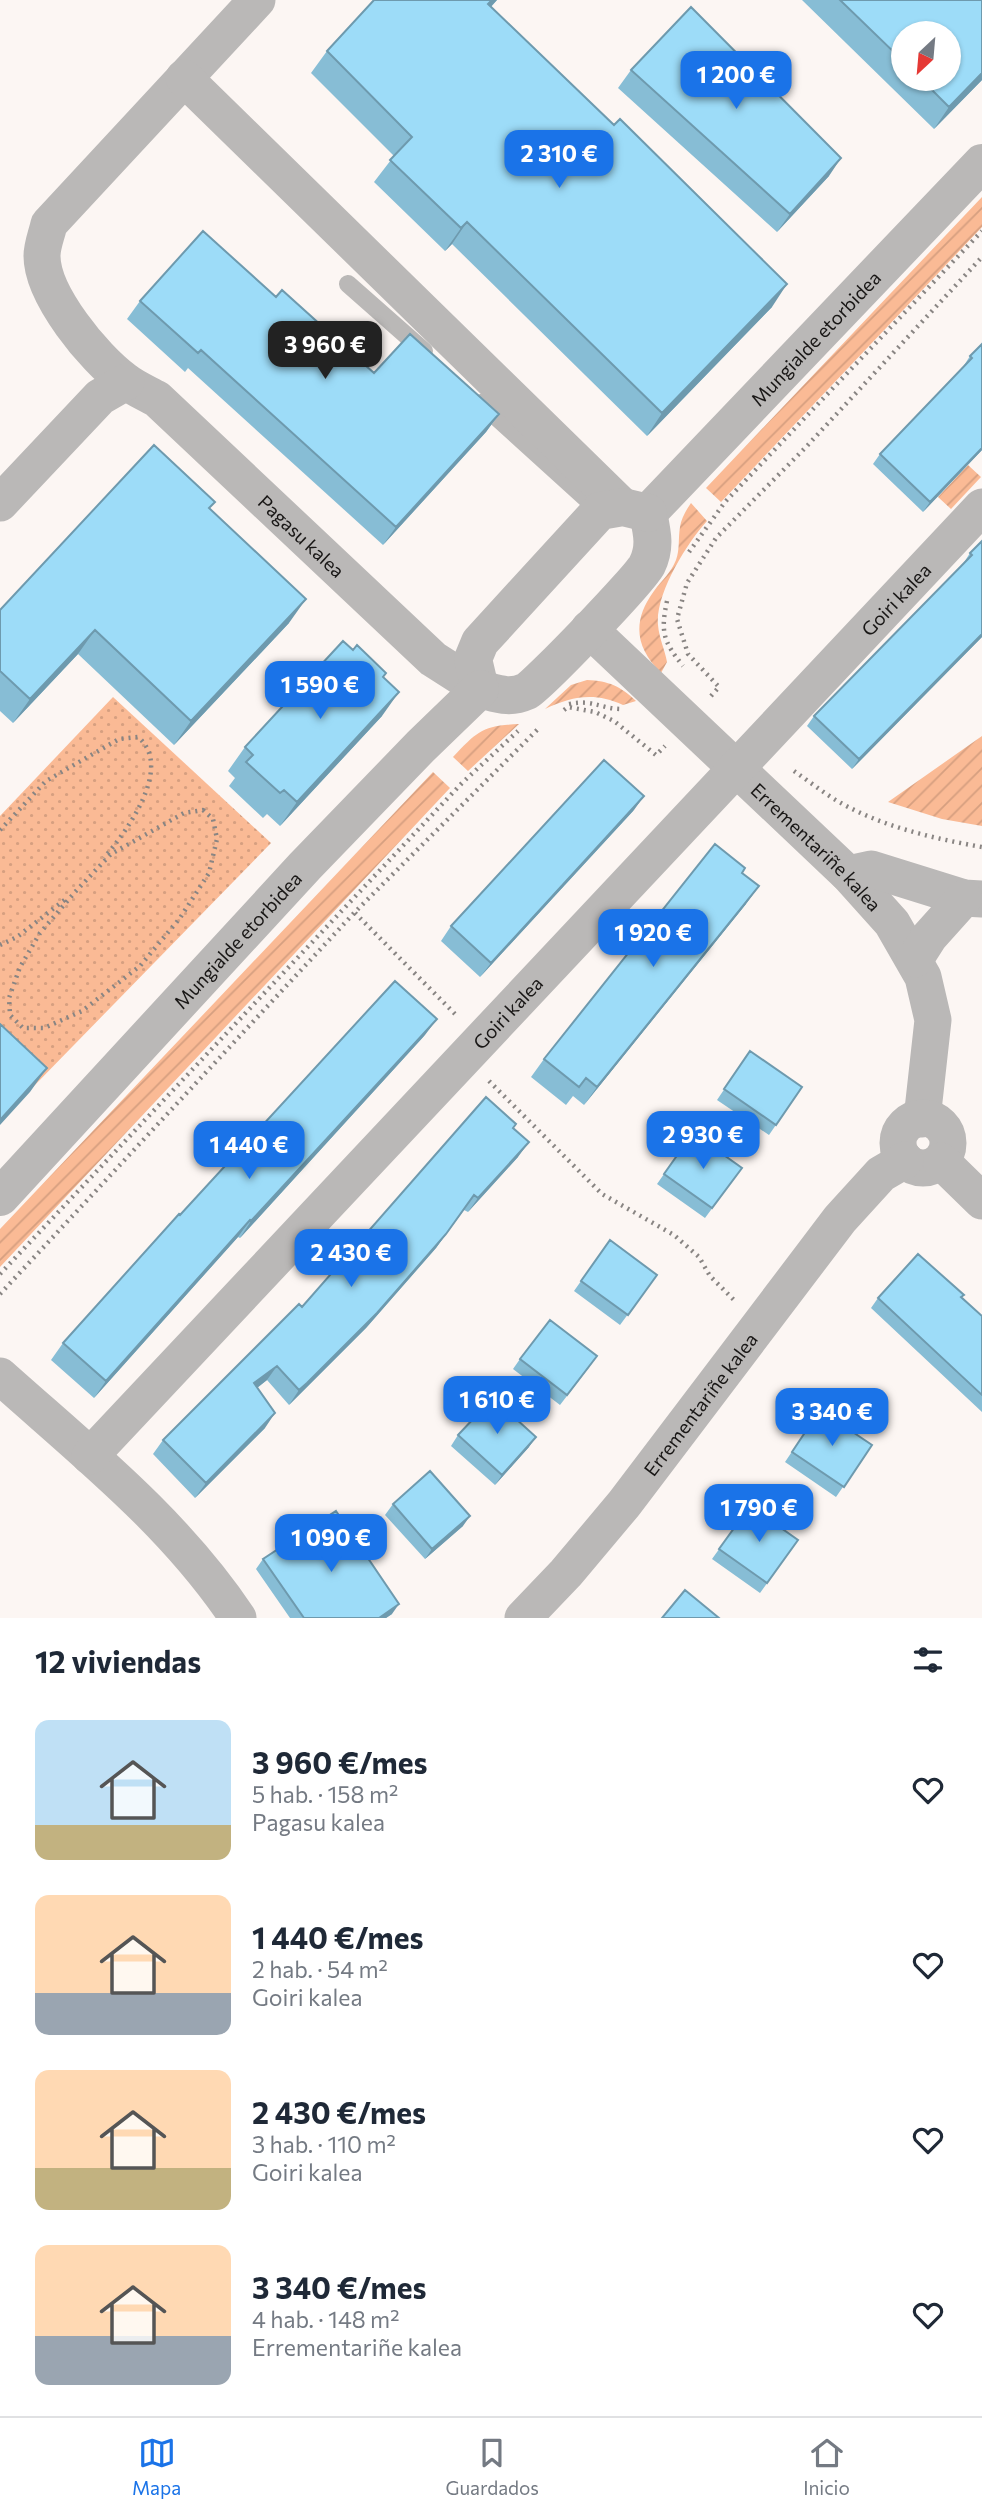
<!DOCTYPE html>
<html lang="es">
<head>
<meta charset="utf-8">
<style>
	:root { --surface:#fff; --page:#f6f6f7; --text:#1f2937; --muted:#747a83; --line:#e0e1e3; --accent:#1a73e8 }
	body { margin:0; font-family:Commissioner,sans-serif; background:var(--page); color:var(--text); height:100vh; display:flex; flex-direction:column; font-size:26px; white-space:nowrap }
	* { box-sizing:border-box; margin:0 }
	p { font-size:23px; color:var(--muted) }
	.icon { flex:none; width:38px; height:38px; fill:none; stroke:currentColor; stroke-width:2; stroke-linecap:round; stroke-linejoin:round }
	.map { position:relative; height:1618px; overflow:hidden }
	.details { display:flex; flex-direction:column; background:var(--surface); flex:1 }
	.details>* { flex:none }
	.needle { width:46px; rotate:206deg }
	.fabs { position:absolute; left:891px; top:21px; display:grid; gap:14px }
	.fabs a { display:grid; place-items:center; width:70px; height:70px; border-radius:50%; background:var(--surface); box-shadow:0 2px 5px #0004; font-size:35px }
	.price { position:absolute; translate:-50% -60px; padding:0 16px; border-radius:14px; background:var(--accent); color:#fff; font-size:23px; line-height:46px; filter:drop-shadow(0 2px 4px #0008) }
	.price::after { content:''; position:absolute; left:50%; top:42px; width:21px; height:16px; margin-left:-10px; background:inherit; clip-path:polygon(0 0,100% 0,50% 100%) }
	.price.selected { background:#222; color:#fff }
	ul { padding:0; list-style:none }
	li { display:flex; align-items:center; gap:21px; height:175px; padding:0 35px }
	li span { display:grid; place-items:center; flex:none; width:196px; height:140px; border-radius:14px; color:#555 }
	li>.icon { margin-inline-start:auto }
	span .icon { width:84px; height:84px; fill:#fffc; stroke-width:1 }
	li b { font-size:30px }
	h2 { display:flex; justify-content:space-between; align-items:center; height:84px; padding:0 35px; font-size:30px }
	.tabs { display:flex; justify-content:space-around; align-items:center; height:98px; border-top:2px solid var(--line); background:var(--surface); font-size:19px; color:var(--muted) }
	.tabs a { display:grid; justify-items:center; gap:4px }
	.tabs .selected { color:var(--accent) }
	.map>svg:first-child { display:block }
	.park { fill:url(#park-dots) }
	.garden { fill:url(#garden-furrows) }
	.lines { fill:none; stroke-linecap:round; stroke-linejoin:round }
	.path { stroke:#898583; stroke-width:4.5; stroke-dasharray:2 5; stroke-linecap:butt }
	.service { stroke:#bab8b7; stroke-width:18 }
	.minor { stroke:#bab8b7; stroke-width:37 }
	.tertiary { stroke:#bab8b7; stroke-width:38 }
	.wall { fill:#87bdd5; fill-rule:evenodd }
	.shaded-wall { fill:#6e9aae }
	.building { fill:#9ddcf8; stroke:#6e9aae; stroke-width:2 }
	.labels { text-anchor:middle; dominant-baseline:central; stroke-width:5; stroke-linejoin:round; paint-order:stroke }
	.street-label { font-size:19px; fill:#191716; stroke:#fcf6f3 }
</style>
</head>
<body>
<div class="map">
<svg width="982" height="1618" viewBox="0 0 982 1618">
	<defs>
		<pattern id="park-dots" width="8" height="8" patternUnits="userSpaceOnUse" patternTransform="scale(1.75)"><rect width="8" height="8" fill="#faba95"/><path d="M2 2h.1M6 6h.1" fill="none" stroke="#d69f80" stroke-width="1.8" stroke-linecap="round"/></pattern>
		<pattern id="garden-furrows" width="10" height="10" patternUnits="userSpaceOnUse" patternTransform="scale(1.75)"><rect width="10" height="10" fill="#faba95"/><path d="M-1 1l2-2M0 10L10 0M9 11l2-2" fill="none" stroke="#d69f80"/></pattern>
	</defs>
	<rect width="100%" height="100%" fill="#fcf6f3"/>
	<!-- park -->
	<path class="park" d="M 113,697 L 271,843 L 33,1087 L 0,1055 L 0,816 Z"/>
	<!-- garden -->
	<path class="garden" d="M 982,197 L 982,227 L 721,502 L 706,488 Z
		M 968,465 L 981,477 L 951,509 L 938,497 Z
		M 691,503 L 707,521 C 687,543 655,594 658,625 C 659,638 665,650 667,662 L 661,673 C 635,647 632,621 654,591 C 662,580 671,573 676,560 C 680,549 678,539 680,527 C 681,519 686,510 691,503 Z
		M 587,680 C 609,681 620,686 636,701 L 623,705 C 595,692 572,696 545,709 L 571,685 Z
		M 519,724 L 468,771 L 453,757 C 478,731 482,726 519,724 Z
		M 982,736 L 982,826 L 942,819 L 888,802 Z
		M 433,772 L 450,788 L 0,1267 L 0,1229 Z"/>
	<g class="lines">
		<!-- path -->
		<path class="path" d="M 689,552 L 725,502 L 982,231
			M 667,601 C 660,633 664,642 683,666
			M 711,696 L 719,687 L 688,654 L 677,619 L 687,583 L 716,538 L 806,447 L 982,257
			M 569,704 C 593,699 601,709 622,709
			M 564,710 L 568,707 L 595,712 L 614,721 L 656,755 L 665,746
			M 794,771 C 807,780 820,790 834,799 C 879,826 931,838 982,847
			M 203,810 L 213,819 L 217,839 L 209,873 L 180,918 L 140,966 L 82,1011 L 44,1028 L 23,1028 L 10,1015 L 9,998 L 20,967 L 40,933 L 75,892 L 111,854 L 184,813 Z
			M 0,830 L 46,781 L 119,739 L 138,737 C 174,767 127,831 104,858
			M 355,913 L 457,1016
			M 0,945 L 17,937 L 67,898
			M 489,1081 L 602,1194 L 674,1235 L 699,1257 L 710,1276 L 736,1302
			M 0,1274 L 462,783 L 518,731
			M 0,1294 L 355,912 L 540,727"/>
		<!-- service -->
		<path class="service" d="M 348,284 L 424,351
			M 481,403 L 600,511"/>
		<!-- minor -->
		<g class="minor">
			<path id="s1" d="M 257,0 L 49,224 C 47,234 42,245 42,256 C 42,295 94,358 124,380 C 134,388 146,393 157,399 L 433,659 L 480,689"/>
			<path d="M 184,78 L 623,507"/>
			<path d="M 0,503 L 100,397 L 126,382"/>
			<path id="s2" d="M 589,629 L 848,874 L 892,923 L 923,977 L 933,1020 L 922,1119"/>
			<path d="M 848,874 L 871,869 L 964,898 L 982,899"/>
			<path d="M 915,959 L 929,937 L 964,898"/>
			<circle cx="923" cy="1143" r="25"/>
			<path d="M 941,1161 L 982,1201"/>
			<path d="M 0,1376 C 85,1452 175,1523 238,1618"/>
			<path id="s3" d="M 90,1456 L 982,507"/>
			<path id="s4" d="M 523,1618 L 566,1573 L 624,1504 L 840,1219 L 881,1174 L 905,1160"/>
		</g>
		<!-- tertiary -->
		<g class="tertiary">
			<path id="s5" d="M 648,513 L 982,163"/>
			<path d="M 480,689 C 499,694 509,699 527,691 C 536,687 643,576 647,565 C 656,547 652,532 648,513"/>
			<path d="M 480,689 L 473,659 L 480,642 L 600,511 L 623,507 L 648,513"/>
			<path id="s6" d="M 0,1197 L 305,866 L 421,746 L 480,689"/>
		</g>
	</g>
	<!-- wall -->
	<path class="wall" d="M 374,0 L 497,0 L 491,7 L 772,307 L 647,436 L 452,244 L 445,251 L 374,182 L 394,156 L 311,73 L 327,51 Z
		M 802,0 L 982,0 L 982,80 L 934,129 ZM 903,33 L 948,79 L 903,79 Z
		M 631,70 L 829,176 L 777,232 L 618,88 Z
		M 276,297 L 374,373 L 499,414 L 486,432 L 383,545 L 188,368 L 185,372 L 127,319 L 140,301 Z
		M 982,344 L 982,450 L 923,512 L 873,464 L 880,454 L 963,367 L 970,356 Z
		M 210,509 L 289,623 L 174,745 L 78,654 L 13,723 L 0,711 L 0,610 Z
		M 982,541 L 982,637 L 852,769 L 807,726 L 814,716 L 964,564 L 963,564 L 970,553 Z
		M 353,650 L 386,673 L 383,677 L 382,716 L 280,826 L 267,814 L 263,818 L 229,786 L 235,778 L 228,771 L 245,747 Z
		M 634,810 L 480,977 L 441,941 L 451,926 Z
		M 742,873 L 746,904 L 584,1105 L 573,1096 L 566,1105 L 531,1077 L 544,1059 Z
		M 425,1035 L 240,1238 L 238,1237 L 94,1398 L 51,1360 L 63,1343 L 180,1215 Z
		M 750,1051 L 802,1087 L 769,1135 L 717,1100 Z
		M 513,1128 L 518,1157 L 468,1212 L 464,1210 L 436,1248 L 366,1328 L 289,1405 L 267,1380 L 257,1388 L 265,1428 L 195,1498 L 153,1454 L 163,1440 L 302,1307 Z
		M 693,1133 L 742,1168 L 705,1218 L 657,1184 Z
		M 610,1240 L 657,1275 L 620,1325 L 574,1291 Z
		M 878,1298 L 962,1298 L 982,1316 L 982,1412 L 871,1308 Z
		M 520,1359 L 590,1366 L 560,1405 L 513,1369 Z
		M 820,1410 L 872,1445 L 836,1497 L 785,1462 Z
		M 458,1435 L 529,1447 L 495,1485 L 451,1446 Z
		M 393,1504 L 463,1526 L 425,1559 L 385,1515 Z
		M 750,1506 L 798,1540 L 760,1593 L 712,1559 Z
		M 263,1559 L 392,1614 L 386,1618 L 290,1618 L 256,1569 Z"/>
	<!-- shaded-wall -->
	<path class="shaded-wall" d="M 492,0 L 497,0 L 472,27 L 488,4 Z
		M 982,73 L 982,80 L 934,129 L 949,107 Z
		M 841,158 L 829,176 L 777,232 L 790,214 Z
		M 467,222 L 452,244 L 445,251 L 461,228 Z
		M 787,284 L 772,307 L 647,436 L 662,413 Z
		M 499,414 L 486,432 L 383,545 L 396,527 Z
		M 982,448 L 982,450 L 923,512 L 930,502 Z
		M 306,599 L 289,623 L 174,745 L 191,721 Z
		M 95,630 L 78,654 L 13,723 L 30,699 Z
		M 982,634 L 982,637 L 852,769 L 859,759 Z
		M 399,692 L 382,716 L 280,826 L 297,802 Z
		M 644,796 L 634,810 L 480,977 L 491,963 Z
		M 759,886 L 746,904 L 584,1105 L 597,1087 Z
		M 437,1019 L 425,1035 L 240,1238 L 251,1221 Z
		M 47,1068 L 30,1092 L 0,1125 L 0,1120 Z
		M 529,1142 L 518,1157 L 468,1212 L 478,1198 Z
		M 474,1195 L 436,1248 L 366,1328 L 289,1405 L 299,1390 Z
		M 250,1220 L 238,1237 L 94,1398 L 106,1381 Z
		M 277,1366 L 267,1380 L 244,1398 L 254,1383 Z
		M 275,1413 L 265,1428 L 195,1498 L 206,1483 Z
		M 536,1437 L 529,1447 L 495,1485 L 502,1475 Z
		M 470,1516 L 463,1526 L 425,1559 L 432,1549 Z
		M 399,1604 L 392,1614 L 386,1618 L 379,1618 Z"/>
	<!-- building -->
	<path class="building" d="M 374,0 L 492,0 L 488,4 L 614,125 L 620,119 L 787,284 L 662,413 L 467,222 L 461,228 L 390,160 L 412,137 L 327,51 Z
		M 840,0 L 982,0 L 982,73 L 949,107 L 921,79 L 948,79 L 948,33 L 903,33 L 903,61 Z
		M 691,7 L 841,158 L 790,214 L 631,70 Z
		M 203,231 L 276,297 L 282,290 L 374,373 L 410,334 L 499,414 L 396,527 L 201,350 L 198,353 L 140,301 Z
		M 982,344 L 982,448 L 930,502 L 880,454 L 972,358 L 970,356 Z
		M 154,445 L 215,502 L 209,508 L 306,599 L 191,721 L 95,630 L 30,699 L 0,671 L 0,610 Z
		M 982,541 L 982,634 L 859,759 L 814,716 L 972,555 L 970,553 Z
		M 343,641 L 353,650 L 357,645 L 386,673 L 383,677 L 399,692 L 297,802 L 284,790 L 280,793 L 246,762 L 253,755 L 245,747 Z
		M 604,760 L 644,796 L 491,963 L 451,926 Z
		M 715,844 L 745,868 L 742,873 L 759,886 L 597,1087 L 586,1078 L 579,1087 L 544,1059 Z
		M 395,981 L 437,1019 L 251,1221 L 250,1220 L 106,1381 L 63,1343 L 179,1214 L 180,1215 Z
		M 0,1024 L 47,1068 L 0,1120 Z
		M 750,1051 L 802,1087 L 776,1125 L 724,1089 Z
		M 486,1097 L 516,1124 L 513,1128 L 529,1142 L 478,1198 L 474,1195 L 446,1234 L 377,1313 L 307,1383 L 299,1390 L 277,1366 L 254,1383 L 275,1413 L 206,1483 L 163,1440 L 299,1304 L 302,1307 Z
		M 693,1133 L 742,1168 L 712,1208 L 664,1174 Z
		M 610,1240 L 657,1275 L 628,1315 L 581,1281 Z
		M 918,1254 L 964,1295 L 961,1297 L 982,1316 L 982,1395 L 878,1298 Z
		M 550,1320 L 597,1356 L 567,1395 L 520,1359 Z
		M 493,1398 L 536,1437 L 502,1475 L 458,1435 Z
		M 820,1410 L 872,1445 L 844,1487 L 792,1452 Z
		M 430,1471 L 470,1516 L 432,1549 L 393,1504 Z
		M 750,1506 L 798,1540 L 767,1583 L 719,1549 Z
		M 336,1511 L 399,1604 L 379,1618 L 304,1618 L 263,1559 Z
		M 685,1590 L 719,1618 L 662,1618 Z"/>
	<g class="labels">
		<!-- street labels -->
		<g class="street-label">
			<text stroke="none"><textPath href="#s5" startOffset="242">Mungialde etorbidea</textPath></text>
			<text stroke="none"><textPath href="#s1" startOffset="728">Pagasu kalea</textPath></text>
			<text stroke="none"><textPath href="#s3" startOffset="1176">Goiri kalea</textPath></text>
			<text stroke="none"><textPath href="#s2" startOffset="315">Errementariñe kalea</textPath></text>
			<text stroke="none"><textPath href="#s6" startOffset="350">Mungialde etorbidea</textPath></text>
			<text stroke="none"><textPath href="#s3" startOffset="609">Goiri kalea</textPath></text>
			<text stroke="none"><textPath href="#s4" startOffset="278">Errementariñe kalea</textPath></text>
		</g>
	</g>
</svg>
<div class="fabs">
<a><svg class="needle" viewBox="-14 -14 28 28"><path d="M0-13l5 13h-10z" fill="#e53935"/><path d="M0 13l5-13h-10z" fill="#747a83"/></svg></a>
</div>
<b class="price" style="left:736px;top:111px">1 200 €</b>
<b class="price" style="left:559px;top:190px">2 310 €</b>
<b class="price selected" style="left:325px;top:381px">3 960 €</b>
<b class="price" style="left:320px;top:721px">1 590 €</b>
<b class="price" style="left:653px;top:969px">1 920 €</b>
<b class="price" style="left:703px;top:1171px">2 930 €</b>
<b class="price" style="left:249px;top:1181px">1 440 €</b>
<b class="price" style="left:351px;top:1289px">2 430 €</b>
<b class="price" style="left:497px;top:1436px">1 610 €</b>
<b class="price" style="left:832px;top:1448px">3 340 €</b>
<b class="price" style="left:759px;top:1544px">1 790 €</b>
<b class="price" style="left:331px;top:1574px">1 090 €</b>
</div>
<section class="details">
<h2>12 viviendas<svg class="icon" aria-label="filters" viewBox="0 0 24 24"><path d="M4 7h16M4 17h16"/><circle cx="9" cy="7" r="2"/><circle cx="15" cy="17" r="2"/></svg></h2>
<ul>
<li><span style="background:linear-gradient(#bfe0f5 75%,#c2b280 0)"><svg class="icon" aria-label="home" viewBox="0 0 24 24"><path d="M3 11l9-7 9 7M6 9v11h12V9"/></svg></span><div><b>3 960 €/mes</b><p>5 hab. · 158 m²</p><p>Pagasu kalea</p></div><svg class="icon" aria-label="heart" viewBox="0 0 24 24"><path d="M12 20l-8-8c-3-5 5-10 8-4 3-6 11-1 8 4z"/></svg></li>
<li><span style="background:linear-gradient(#ffd9b3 70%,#9aa5b1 0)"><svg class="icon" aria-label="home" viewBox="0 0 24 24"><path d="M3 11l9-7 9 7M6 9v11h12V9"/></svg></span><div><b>1 440 €/mes</b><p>2 hab. · 54 m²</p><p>Goiri kalea</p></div><svg class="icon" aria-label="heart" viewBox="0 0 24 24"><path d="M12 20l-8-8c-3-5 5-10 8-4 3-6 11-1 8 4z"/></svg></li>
<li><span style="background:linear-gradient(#ffd9b3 70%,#c2b280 0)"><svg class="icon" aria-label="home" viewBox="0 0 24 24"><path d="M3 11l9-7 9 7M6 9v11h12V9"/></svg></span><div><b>2 430 €/mes</b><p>3 hab. · 110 m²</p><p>Goiri kalea</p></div><svg class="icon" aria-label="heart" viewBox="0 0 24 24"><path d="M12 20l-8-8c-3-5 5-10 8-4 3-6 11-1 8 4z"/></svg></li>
<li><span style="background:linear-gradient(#ffd9b3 65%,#9aa5b1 0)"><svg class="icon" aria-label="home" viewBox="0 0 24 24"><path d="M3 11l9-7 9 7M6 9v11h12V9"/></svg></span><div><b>3 340 €/mes</b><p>4 hab. · 148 m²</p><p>Errementariñe kalea</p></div><svg class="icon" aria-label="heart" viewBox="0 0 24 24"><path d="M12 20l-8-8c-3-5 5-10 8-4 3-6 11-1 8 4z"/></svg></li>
</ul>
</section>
<nav class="tabs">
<a class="selected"><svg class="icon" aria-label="map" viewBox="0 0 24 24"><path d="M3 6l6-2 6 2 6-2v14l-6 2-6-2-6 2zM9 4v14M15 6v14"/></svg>Mapa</a>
<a><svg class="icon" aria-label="saved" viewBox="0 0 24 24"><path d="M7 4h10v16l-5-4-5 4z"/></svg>Guardados</a>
<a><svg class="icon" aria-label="home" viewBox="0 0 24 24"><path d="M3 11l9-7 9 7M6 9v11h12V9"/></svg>Inicio</a>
</nav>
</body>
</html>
